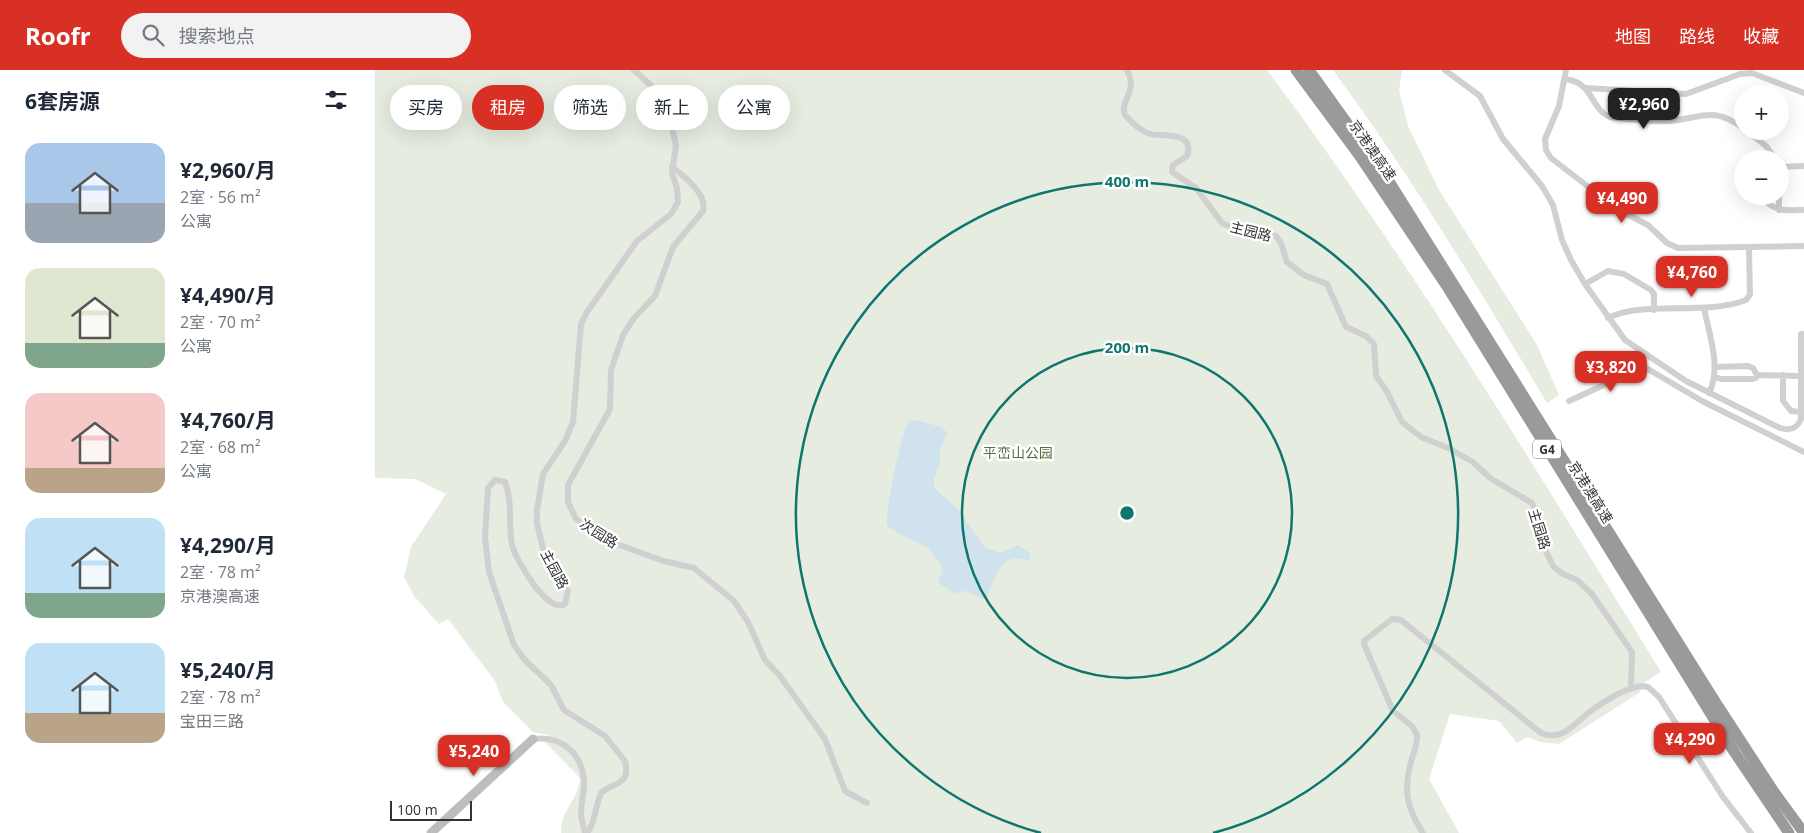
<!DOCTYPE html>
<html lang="zh">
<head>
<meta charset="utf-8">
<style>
	:root { --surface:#fff; --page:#f2f2f3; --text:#1f2937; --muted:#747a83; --accent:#d93025 }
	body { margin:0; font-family:"Open Sans","Noto Sans SC",sans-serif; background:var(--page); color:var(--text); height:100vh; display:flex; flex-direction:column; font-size:19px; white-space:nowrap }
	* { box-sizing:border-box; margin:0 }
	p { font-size:16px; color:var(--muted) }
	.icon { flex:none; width:28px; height:28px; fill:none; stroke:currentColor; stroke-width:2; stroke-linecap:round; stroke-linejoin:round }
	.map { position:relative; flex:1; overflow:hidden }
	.drawer { display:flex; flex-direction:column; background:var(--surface); width:375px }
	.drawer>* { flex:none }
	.hud { position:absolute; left:15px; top:15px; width:475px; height:45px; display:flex; gap:10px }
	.controls { position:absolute; left:1359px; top:15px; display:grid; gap:10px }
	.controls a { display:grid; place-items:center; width:55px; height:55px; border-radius:50%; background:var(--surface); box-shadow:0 5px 20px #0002; font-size:25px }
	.scale { position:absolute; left:15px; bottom:12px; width:82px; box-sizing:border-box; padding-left:5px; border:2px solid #333; border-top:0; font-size:14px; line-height:18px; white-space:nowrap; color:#333; -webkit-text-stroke:4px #fff; paint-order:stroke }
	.price { position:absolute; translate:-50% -42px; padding:0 11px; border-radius:10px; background:var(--accent); color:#fff; font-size:16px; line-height:32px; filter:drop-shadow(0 1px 2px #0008) }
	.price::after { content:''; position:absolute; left:50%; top:30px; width:15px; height:11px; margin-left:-8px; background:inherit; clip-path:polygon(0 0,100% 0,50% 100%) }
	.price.on { background:#222; color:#fff }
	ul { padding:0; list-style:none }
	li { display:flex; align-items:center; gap:15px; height:125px; padding:0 25px }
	li span { display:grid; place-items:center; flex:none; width:140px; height:100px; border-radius:15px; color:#555 }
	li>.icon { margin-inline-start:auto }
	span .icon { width:60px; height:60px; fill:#fffc; stroke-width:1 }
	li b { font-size:21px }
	h2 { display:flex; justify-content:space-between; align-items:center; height:60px; padding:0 25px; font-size:21px }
	.pill { padding:0 18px; border-radius:22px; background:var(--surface); box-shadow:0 5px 20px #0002; font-size:18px; line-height:45px }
	.pill.on { background:var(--accent); color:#fff }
	header { display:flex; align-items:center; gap:30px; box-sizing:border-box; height:70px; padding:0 25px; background:var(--accent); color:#fff }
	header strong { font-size:24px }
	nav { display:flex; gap:28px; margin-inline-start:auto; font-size:18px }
	.search { width:350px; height:45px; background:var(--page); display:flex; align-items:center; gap:12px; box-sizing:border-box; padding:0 18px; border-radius:28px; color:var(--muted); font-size:19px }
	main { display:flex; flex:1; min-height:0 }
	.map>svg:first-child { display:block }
	.green { fill:#e6ecdf }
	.water { fill:#cfe2ee }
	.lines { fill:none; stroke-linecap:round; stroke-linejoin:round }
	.street { stroke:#d0d0d0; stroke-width:6 }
	.secondary { stroke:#bdbdbd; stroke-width:9 }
	.highway { stroke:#9a9a9a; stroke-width:11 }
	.ring { fill:none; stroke:#0f766e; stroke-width:2.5 }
	.labels { text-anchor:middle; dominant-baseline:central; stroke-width:5; stroke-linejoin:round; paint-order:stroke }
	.shield { fill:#fff; stroke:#707070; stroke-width:1 }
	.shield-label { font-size:12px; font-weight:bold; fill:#333 }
	.street-label { font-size:14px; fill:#333; stroke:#fff }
	.park-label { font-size:14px; fill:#56703f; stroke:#fff }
	.centre { fill:#0f766e; stroke:#fff; stroke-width:2.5 }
	.ring-label { font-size:15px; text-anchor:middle; font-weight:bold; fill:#0f766e; stroke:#fff; stroke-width:5; stroke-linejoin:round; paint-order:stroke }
</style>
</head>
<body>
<header>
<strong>Roofr</strong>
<div class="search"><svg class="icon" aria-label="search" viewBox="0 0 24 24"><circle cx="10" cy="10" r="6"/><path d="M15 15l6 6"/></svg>搜索地点</div>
<nav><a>地图</a><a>路线</a><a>收藏</a></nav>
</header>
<main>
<section class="drawer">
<h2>6套房源<svg class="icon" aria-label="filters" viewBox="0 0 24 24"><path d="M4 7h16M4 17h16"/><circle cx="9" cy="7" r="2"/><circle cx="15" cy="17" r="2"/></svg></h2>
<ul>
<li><span style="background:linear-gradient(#a9c7e8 60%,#9aa5b1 0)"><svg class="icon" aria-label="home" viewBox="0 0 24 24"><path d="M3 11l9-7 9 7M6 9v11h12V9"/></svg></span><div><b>¥2,960/月</b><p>2室 · 56 m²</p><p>公寓</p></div></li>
<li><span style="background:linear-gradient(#dfe7d0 75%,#7fa58c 0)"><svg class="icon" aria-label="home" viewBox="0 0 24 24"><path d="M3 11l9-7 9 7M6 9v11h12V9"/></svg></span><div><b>¥4,490/月</b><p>2室 · 70 m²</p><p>公寓</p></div></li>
<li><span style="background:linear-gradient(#f6c9c9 75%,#b9a48a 0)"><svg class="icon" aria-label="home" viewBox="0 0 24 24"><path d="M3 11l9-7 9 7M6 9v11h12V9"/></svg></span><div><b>¥4,760/月</b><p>2室 · 68 m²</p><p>公寓</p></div></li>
<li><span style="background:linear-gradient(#bfe0f5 75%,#7fa58c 0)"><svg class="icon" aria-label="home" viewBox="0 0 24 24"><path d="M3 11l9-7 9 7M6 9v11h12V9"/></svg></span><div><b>¥4,290/月</b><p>2室 · 78 m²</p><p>京港澳高速</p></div></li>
<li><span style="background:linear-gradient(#bfe0f5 70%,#b9a48a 0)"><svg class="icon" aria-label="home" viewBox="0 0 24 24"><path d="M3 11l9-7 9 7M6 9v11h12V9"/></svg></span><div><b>¥5,240/月</b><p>2室 · 78 m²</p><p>宝田三路</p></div></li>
</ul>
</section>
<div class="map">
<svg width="1429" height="763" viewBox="0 0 1429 763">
	<rect width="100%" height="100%" fill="#fff"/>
	<!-- green -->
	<path class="green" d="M 0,0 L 892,0 C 1036,192 1160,398 1286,602 L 1270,612 L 1264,623 L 1184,674 L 1165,672 L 1153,667 L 1142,673 L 1124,651 L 1075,644 L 1054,709 L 1084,763 L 186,763 C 185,741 204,729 205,708 L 170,672 L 174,665 L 158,662 L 128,632 L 120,611 L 73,549 L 64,554 L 39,526 L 29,507 L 36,477 L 71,424 L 40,409 L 0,408 Z
		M 958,0 L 1027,0 L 1024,21 L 1033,56 L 1064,120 L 1162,275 L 1184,325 L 1172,333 C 1104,219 1036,106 958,0 Z"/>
	<!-- water -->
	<path class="water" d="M 539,350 L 567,357 L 572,363 L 564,382 L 566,389 L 559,409 L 559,418 L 582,438 L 610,478 L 626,483 L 643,475 L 656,484 L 654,490 C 649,490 642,488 638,489 C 621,495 618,512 613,526 L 608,529 L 592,521 L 579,523 L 562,512 L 568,501 C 554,466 535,476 512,455 C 510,442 526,362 534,351 Z"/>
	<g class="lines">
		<!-- street -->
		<path class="street" d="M 752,0 C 764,22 744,31 750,45 C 756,52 766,61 775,64 C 784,67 821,60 812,86 L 798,95 L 797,102 L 821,118 L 847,153 L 856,157 L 878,160 L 901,166 L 906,173 L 912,192 L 929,205 L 952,214 L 971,257 L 991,266 L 999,274 L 1001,306 L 1011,320 L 1027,352 L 1046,367 L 1073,378 L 1098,392 L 1115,408 L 1157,433 L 1162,444 L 1164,467 L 1178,496 L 1186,503 L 1202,510 L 1217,524 L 1257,582 L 1256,617
			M 1070,0 L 1105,26 L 1128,69 L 1167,116 L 1178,135 L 1187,170 L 1196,190 L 1210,214 L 1250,270 L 1311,311 L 1405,358 C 1415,361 1422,359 1426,349 L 1426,264 L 1429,264
			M 1191,0 L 1184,36 L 1170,69 L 1171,80 L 1176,88 L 1242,139 L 1273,155 L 1292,173 L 1303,178 L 1429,176
			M 1191,9 C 1219,13 1215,39 1235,47 C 1254,49 1274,52 1293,51 C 1326,49 1337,35 1368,58
			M 1211,18 L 1311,24 L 1365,4 L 1377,3 L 1429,23
			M 1372,61 L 1391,76 L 1400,89
			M 297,96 C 309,108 332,122 328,141 L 298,177 L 280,226 L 259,248 L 248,265 L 236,300 L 235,339 L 193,415 L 193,432 L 201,449 L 236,472 L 289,491 L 319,498 L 359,531 L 373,552 L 390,590 L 405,606 L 450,669 L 470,721 L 492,733
			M 1405,97 L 1429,96
			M 1388,126 C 1396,143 1413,140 1429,140
			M 1404,126 L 1404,140
			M 1210,214 L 1233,201 L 1249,204 L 1276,220 L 1279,224 L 1279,240
			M 1329,238 C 1334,264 1347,298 1334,323
			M 1233,248 C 1268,230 1330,246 1371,230 L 1375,225 L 1374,177
			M 1340,297 L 1373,296 L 1378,298 L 1382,305
			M 1408,305 L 1408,331 L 1416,341 L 1426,342
			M 1340,307 L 1346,309 L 1378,309 L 1381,308 L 1382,305 L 1429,306
			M 1194,331 L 1231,314 L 1256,289 L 1327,331 L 1429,382
			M 158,669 C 187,665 208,684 209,713 C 209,724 206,734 206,744 C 206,750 209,757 210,763
			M 212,763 C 221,752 220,736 226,723 C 238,712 256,716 250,691 L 230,666 L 189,640 L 176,615 L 150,590 L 139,575 L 114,502 L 110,467 L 113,418 L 120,410 L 130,412 C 138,432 133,455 137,475 C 141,490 172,544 190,534 L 193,521 L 169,483 L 162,453 L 162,440 L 168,404 L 190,371 L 198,352 L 206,254 L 212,242 L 262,171 L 296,144 L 303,132 L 302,118 L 297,104 L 301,75 L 292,38 L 284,23 L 259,0
			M 1048,763 C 1032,738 1028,722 1036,692 C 1038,683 1043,674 1042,665 L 1037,656 L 1018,641 L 989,574 L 989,571 L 1017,549 L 1026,550 L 1166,663 C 1187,672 1199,654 1213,643 C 1226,633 1258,612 1273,617 L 1284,627 L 1348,727 L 1376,763"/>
		<!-- secondary -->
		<path class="secondary" d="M 56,763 L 158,669"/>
		<!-- highway -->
		<path class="highway" d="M 921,0 L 984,85 L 1073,218 L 1360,683 L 1414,763
			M 934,0 L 1015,113 L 1341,633 L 1399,722 L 1429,763"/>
	</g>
	<!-- distance rings -->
	<g class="ring">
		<circle cx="752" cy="443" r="165"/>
		<path d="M666 763A331 331 0 1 1 838 763"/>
	</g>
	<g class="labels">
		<!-- shield labels -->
		<rect class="shield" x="1158" y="369.5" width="28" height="19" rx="4"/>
		<g class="shield-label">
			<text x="1172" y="379">G4</text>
		</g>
		<!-- street labels -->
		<g class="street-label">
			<text transform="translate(998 80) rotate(55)">京港澳高速</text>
			<text transform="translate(876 161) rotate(14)">主园路</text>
			<text transform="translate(1216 422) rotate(58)">京港澳高速</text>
			<text transform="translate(1165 459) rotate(73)">主园路</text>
			<text transform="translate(224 463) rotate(32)">次园路</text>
			<text transform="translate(180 499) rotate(62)">主园路</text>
		</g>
		<!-- park labels -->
		<g class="park-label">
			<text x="643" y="382">平峦山公园</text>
		</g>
	</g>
	<circle cx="752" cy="443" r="8" class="centre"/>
	<g class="ring-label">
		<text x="752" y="117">400 m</text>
		<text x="752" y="283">200 m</text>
	</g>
</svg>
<div class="controls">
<a>+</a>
<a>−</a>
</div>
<div class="scale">100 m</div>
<b class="price on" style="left:1269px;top:60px">¥2,960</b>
<b class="price" style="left:1247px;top:154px">¥4,490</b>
<b class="price" style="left:1317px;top:228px">¥4,760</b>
<b class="price" style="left:1236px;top:323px">¥3,820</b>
<b class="price" style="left:1315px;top:695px">¥4,290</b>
<b class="price" style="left:99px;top:707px">¥5,240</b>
<div class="hud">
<a class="pill">买房</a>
<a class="pill on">租房</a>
<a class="pill">筛选</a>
<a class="pill">新上</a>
<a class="pill">公寓</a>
</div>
</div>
</main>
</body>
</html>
